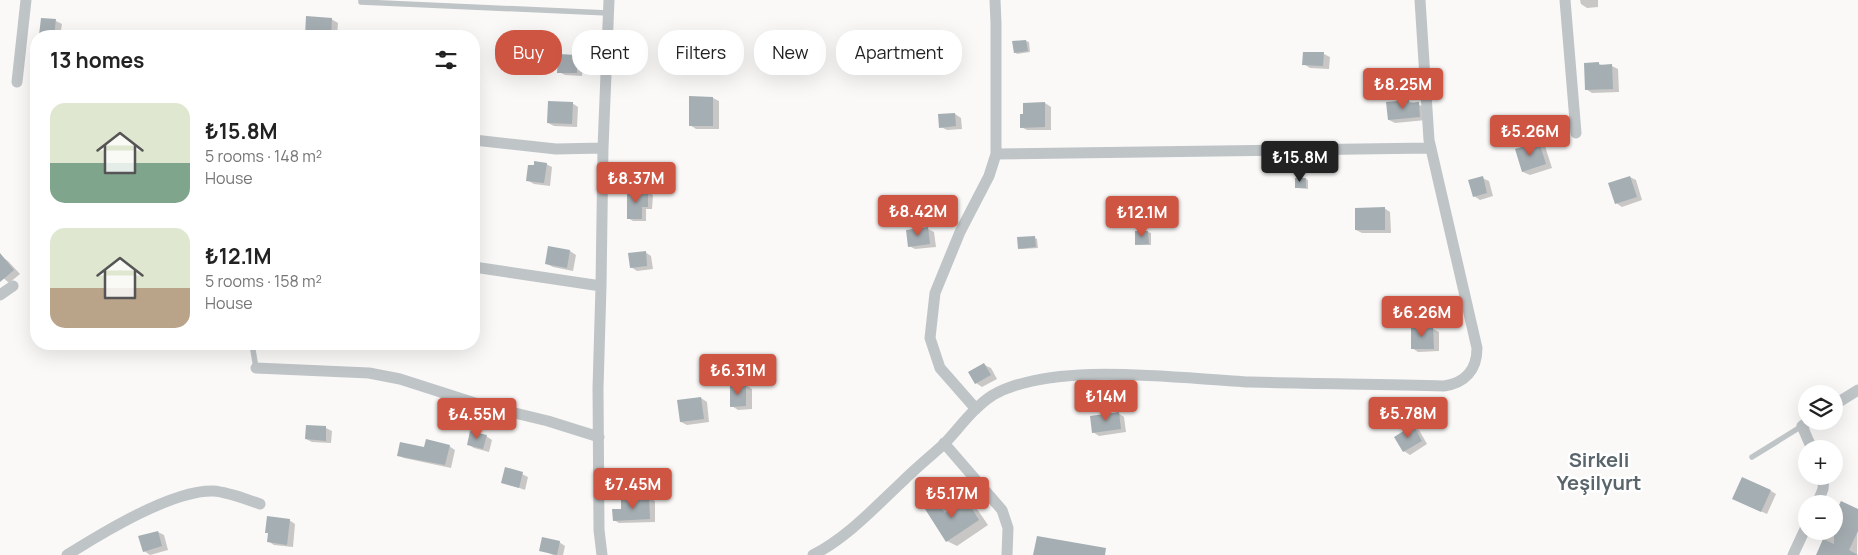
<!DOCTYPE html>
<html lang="en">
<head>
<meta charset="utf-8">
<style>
	:root { --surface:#fff; --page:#f6f6f6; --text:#222; --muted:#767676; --accent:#cf5543 }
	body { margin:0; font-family:Manrope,sans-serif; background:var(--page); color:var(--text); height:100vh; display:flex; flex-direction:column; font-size:19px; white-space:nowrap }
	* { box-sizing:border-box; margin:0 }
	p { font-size:16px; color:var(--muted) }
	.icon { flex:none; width:28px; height:28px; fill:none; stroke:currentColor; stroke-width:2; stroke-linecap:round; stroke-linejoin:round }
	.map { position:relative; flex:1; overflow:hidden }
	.panel { position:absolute; left:30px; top:30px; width:450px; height:320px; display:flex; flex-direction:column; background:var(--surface); border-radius:20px; box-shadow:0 5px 20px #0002 }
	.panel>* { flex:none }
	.banner { position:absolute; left:495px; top:30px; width:475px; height:45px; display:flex; gap:10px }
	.buttons { position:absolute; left:1798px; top:385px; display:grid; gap:10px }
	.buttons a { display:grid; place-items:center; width:45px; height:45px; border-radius:50%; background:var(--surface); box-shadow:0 5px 20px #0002; font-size:25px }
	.price { position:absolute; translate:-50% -42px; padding:0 11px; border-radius:5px; background:var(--accent); color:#fff; font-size:16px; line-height:32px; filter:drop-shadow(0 1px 2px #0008) }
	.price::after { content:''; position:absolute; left:50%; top:30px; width:15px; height:11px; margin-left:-8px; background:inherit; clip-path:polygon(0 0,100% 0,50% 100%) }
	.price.on { background:#222; color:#fff }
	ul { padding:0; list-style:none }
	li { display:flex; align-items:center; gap:15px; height:125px; padding:0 20px }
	li span { display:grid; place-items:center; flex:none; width:140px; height:100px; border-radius:15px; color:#555 }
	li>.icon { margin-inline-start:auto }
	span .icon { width:60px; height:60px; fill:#fffc; stroke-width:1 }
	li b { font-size:21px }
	h2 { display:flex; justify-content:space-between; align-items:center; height:60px; padding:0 20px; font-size:21px }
	.chip { padding:0 18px; border-radius:20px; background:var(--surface); box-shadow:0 5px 20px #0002; font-size:18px; line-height:45px }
	.chip.on { background:var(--accent); color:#fff }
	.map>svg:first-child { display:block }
	.shadow { fill:#0003 }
	.building { fill:#a5aeb2 }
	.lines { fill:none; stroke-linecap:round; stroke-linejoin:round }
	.service { stroke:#bfc4c7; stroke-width:5.5 }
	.minor { stroke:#bfc4c7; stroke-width:11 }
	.labels { text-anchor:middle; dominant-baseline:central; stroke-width:5; stroke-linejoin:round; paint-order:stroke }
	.district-label { font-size:20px; font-weight:bold; fill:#59656b; stroke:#fff }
</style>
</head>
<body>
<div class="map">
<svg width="1858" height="555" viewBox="0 0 1858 555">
	<rect width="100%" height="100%" fill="#faf9f8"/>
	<!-- shadow -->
	<path class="shadow" d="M 1580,0 L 1598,0 L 1598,7 L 1587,8 L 1581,4 Z
		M 307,18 L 331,19 L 338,23 L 337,36 L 306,36 Z
		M 56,21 L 62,24 L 60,36 L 43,36 L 41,35 Z
		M 1026,41 L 1029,42 L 1030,52 L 1017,54 L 1015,52 Z
		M 1324,54 L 1330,57 L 1329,69 L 1310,68 L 1304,64 Z
		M 577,56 L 583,60 L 582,76 L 565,75 L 559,72 Z
		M 1598,63 L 1603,66 L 1612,66 L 1618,69 L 1619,92 L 1592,93 L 1586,89 Z
		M 713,98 L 719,101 L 719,129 L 696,129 L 690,125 Z
		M 1408,101 L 1425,107 L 1426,120 L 1395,123 L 1389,120 Z
		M 572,103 L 578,107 L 577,127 L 554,126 L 548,123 Z
		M 1045,103 L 1051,107 L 1051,130 L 1027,130 L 1021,127 Z
		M 955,114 L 961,118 L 962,129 L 947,130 L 941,127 Z
		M 1539,143 L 1545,146 L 1552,168 L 1530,175 L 1523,172 L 1517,150 Z
		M 546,164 L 552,167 L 550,186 L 534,184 L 527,180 Z
		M 1630,177 L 1636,180 L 1642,200 L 1622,207 L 1616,203 Z
		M 1482,178 L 1489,181 L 1493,196 L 1480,200 L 1474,196 Z
		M 1306,179 L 1308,180 L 1308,189 L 1297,188 Z
		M 648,192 L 653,195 L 652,209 L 646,209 L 646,221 L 633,221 L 628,218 Z
		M 1384,208 L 1390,212 L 1391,233 L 1362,233 L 1356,230 Z
		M 928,229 L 934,232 L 936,247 L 915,249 L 909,246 Z
		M 1148,232 L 1151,233 L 1151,245 L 1139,245 L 1136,244 Z
		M 1034,238 L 1037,239 L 1038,248 L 1022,249 L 1019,248 Z
		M 570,251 L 576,255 L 573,271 L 553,267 L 547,264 Z
		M 645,252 L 651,256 L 653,269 L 637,271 L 631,267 Z
		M 2,257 L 8,261 L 20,274 L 9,283 L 0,275 L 0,259 Z
		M 1433,329 L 1439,332 L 1439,351 L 1418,352 L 1412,348 Z
		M 163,344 L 184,344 L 184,350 L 169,350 L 163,346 Z
		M 984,365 L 991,368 L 997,379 L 982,387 L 976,383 L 970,373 Z
		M 746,385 L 752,389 L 752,409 L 738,410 L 732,406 Z
		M 701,398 L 707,402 L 709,422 L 687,425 L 681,422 Z
		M 1118,413 L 1124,417 L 1126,432 L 1099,436 L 1093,432 Z
		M 307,427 L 326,428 L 332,431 L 331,443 L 312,442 L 306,439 Z
		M 1413,427 L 1419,430 L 1427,444 L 1410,455 L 1404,451 Z
		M 486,436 L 492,440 L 489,452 L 474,448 L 468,444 Z
		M 449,446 L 455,450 L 451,468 L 404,458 L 398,455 Z
		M 522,474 L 528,477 L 525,490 L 503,482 Z
		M 1771,491 L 1776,494 L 1767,514 L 1740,502 Z
		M 649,498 L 655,501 L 655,522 L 619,523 L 614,520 L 623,510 L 622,499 Z
		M 966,501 L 975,506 L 988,525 L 957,546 L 947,541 L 937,502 L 946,508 L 949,512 Z
		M 1841,502 L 1858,511 L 1857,555 L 1818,555 L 1828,531 L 1834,531 L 1834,519 Z
		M 289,520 L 295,524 L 293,547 L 274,545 L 268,541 L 269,534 L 266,532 Z
		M 158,532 L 164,535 L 168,550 L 150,555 L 144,551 Z
		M 559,542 L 565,546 L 563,555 L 553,555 L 541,550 Z"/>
	<!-- building -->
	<path class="building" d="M 306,16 L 332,18 L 331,36 L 305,36 Z
		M 41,18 L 56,19 L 54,36 L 39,35 Z
		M 1026,40 L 1028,51 L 1014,53 L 1012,41 Z
		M 1303,52 L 1324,52 L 1323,66 L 1302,65 Z
		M 558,54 L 577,55 L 577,73 L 557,73 Z
		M 1599,62 L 1599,65 L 1612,64 L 1613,89 L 1585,90 L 1584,63 Z
		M 689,96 L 713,97 L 713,126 L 689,126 Z
		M 1409,100 L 1409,103 L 1419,102 L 1420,117 L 1388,120 L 1386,102 Z
		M 548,101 L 573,102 L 572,124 L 547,123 Z
		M 1045,102 L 1045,127 L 1020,128 L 1020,114 L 1023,114 L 1023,103 Z
		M 955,113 L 956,126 L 939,128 L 938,114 Z
		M 1539,142 L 1546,164 L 1522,172 L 1515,149 Z
		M 534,161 L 547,163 L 544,183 L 526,181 L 528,165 L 534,165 Z
		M 1483,176 L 1487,193 L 1473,197 L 1468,180 Z
		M 1630,176 L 1637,197 L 1615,204 L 1608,183 Z
		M 1295,178 L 1306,178 L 1306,188 L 1295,188 Z
		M 627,190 L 648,191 L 648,207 L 642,207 L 642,219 L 627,219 Z
		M 1385,207 L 1385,230 L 1355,230 L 1355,208 Z
		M 928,227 L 930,244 L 908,247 L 906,230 Z
		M 1135,231 L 1148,231 L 1149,244 L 1135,245 Z
		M 1035,236 L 1036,247 L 1018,249 L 1017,237 Z
		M 548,246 L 570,250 L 567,268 L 545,264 Z
		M 646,251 L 647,266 L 630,268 L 628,253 Z
		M 0,253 L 14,270 L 0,282 Z
		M 1433,327 L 1434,349 L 1411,349 L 1411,328 Z
		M 984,363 L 991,375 L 975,384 L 968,372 Z
		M 746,384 L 746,406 L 730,407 L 730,385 Z
		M 701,397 L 704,419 L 680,422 L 677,400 Z
		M 1119,412 L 1121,429 L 1092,433 L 1090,416 Z
		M 306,425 L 326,426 L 326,441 L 305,439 Z
		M 1413,425 L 1422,441 L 1403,452 L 1394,437 Z
		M 470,431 L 487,435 L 483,449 L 467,445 Z
		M 426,439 L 450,445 L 445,465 L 397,456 L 400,442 L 424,447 Z
		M 505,467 L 523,472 L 519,488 L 501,483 Z
		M 1742,477 L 1771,490 L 1761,512 L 1732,499 Z
		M 649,497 L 650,519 L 613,521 L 612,509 L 621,509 L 621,498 Z
		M 966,499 L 979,520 L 946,542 L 925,509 L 937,501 L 945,513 Z
		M 1841,501 L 1858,509 L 1858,531 L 1849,550 L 1858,555 L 1816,555 L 1823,539 L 1834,544 L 1834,515 Z
		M 267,516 L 290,519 L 287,545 L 267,542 L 268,533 L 265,533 Z
		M 158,531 L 162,546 L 143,552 L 138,536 Z
		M 1037,536 L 1106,548 L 1105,555 L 1033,555 Z
		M 542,537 L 560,541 L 557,555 L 539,551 Z"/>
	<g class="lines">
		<!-- service -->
		<path class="service" d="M 361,0 L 361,2 L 608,13
			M 252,344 L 256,368
			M 1752,457 L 1802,426"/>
		<!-- minor -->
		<path class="minor" d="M 1565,0 L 1576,133
			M 17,82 L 26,0
			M 474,140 L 556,149 L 603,148
			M 996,154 L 1431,148
			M 474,267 L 601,286
			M 0,295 L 13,286
			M 256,368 L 369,373 L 400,379 L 478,404 L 548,421 L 599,437
			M 1834,405 L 1858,390
			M 976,409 L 940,368 L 930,338 L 935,293 L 960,232 L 989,176 L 996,154 L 996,23 L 995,0
			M 1809,421 L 1802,426 L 1812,449
			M 944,443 L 1002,510 L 1008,528 L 1007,555
			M 1817,504 L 1823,489 L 1824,476
			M 67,555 C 102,533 172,490 213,491 C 229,492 245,499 260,504
			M 602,555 L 599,530 L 598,388 L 601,286 L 603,148 L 609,0
			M 813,555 C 848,537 875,507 903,481 C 916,468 931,456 945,443 C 960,427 974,407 993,395 C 1055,360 1180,379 1251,382 C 1315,384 1380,384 1444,386 C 1465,383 1477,370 1477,348 L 1429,140 L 1420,0
			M 1793,555 L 1806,527"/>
	</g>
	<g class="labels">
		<!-- district labels -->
		<g class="district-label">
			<text x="1599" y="459">Sirkeli<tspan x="1599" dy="23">Yeşilyurt</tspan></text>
		</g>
	</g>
</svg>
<div class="buttons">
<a><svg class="icon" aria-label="layers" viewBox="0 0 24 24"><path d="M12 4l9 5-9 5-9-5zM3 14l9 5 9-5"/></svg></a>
<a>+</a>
<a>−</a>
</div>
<b class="price" style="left:1403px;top:110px">₺8.25M</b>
<b class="price" style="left:1530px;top:157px">₺5.26M</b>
<b class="price on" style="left:1300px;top:183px">₺15.8M</b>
<b class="price" style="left:636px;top:204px">₺8.37M</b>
<b class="price" style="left:918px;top:237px">₺8.42M</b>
<b class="price" style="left:1142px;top:238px">₺12.1M</b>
<b class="price" style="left:1422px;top:338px">₺6.26M</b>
<b class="price" style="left:738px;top:396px">₺6.31M</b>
<b class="price" style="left:1106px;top:422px">₺14M</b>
<b class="price" style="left:1408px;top:439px">₺5.78M</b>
<b class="price" style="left:477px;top:440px">₺4.55M</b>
<b class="price" style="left:633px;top:510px">₺7.45M</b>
<b class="price" style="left:952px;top:519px">₺5.17M</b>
<div class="banner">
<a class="chip on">Buy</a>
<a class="chip">Rent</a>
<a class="chip">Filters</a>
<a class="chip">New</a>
<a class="chip">Apartment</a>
</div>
<section class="panel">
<h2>13 homes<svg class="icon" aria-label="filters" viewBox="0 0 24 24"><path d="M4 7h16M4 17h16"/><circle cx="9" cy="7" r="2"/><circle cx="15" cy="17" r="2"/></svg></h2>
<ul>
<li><span style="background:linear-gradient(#dfe7d0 60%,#7fa58c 0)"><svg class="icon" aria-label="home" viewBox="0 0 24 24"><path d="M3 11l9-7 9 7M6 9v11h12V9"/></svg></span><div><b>₺15.8M</b><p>5 rooms · 148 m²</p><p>House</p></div></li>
<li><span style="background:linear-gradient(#dfe7d0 60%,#b9a48a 0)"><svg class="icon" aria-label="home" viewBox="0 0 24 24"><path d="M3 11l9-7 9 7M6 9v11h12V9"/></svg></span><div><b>₺12.1M</b><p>5 rooms · 158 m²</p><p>House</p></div></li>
</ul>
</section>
</div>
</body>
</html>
